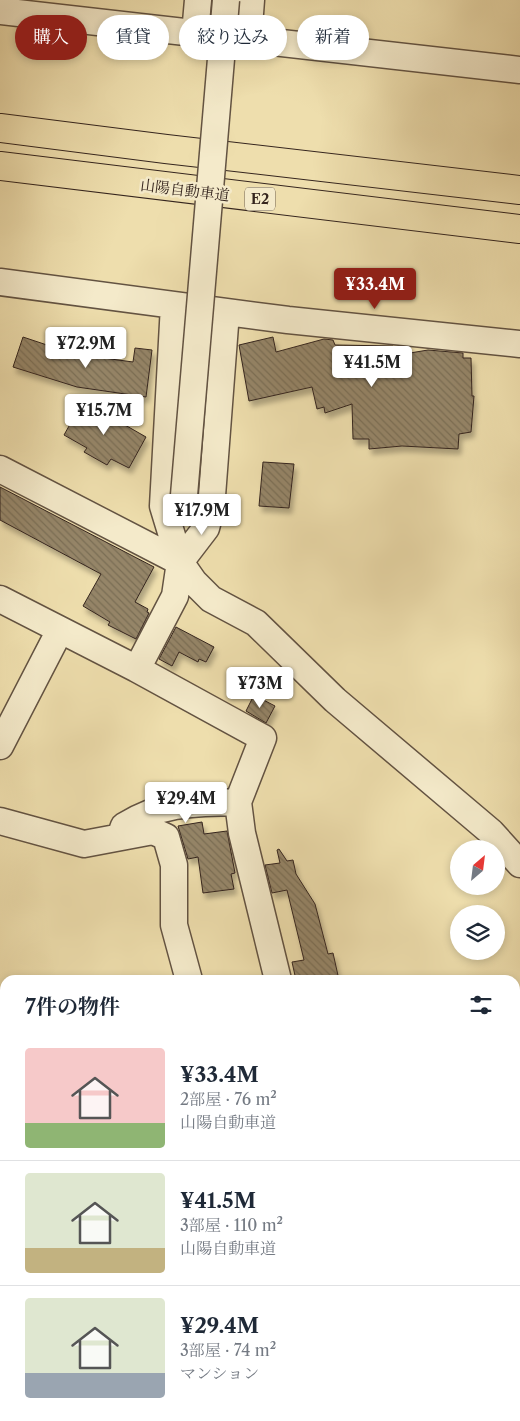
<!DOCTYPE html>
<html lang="ja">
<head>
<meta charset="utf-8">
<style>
	:root { --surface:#fff; --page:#f2f2f3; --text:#1f2937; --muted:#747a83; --line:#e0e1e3; --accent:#8f2418 }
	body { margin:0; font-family:"Libre Caslon Text","Noto Serif JP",serif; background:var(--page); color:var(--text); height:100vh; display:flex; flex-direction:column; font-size:19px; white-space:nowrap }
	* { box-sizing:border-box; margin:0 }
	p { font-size:16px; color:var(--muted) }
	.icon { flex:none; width:28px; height:28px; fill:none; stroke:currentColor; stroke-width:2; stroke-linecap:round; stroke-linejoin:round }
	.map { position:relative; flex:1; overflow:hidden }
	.details { position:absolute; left:0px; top:975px; width:520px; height:446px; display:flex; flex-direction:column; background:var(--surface); border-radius:15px 15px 0 0; box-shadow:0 2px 8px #0003 }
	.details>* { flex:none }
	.banner { position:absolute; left:15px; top:15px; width:490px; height:45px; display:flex; gap:10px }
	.needle { width:32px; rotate:28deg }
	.fabs { position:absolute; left:450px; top:840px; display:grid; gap:10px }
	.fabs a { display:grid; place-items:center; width:55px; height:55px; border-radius:50%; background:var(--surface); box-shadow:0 2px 8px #0003; font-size:25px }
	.price { position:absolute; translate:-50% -42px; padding:0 11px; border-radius:5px; background:#fff; color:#222; font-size:16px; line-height:32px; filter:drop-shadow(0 1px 2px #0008) }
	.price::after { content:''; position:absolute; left:50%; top:30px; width:15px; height:11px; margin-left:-8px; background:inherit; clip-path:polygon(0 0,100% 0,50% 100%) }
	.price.on { background:var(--accent); color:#fff }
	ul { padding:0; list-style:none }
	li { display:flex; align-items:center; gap:15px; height:125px; padding:0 25px }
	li+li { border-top:1px solid var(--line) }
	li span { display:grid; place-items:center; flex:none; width:140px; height:100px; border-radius:5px; color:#555 }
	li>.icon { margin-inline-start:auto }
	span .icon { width:60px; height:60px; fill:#fffc; stroke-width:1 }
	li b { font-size:21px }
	h2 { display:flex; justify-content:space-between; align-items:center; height:60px; padding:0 25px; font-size:21px }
	.chip { padding:0 18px; border-radius:22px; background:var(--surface); box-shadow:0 2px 8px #0003; font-size:18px; line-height:45px }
	.chip.on { background:var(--accent); color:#fff }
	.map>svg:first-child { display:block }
	.building { fill:url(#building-back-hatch); stroke:#35251e; filter:url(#shadow) }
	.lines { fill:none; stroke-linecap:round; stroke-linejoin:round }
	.minor-casing { stroke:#635342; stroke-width:29 }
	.highway-casing { stroke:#35251e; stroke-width:30 }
	.minor { stroke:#f4eaca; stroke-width:26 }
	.highway { stroke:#eedead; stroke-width:28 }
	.minor-bridge-casing { stroke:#635342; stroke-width:29; stroke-linecap:butt }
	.minor-bridge { stroke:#f4eaca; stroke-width:26 }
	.labels { text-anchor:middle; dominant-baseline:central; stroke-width:5; stroke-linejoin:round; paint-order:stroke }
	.shield { fill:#f4eaca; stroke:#6e6052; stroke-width:1 }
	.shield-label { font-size:14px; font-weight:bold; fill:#35251e }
	.street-label { font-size:15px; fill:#35251e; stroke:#f4eaca }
</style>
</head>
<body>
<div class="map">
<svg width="520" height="1421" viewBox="0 0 520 1421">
	<defs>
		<pattern id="building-back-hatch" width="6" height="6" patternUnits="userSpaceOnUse" patternTransform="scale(1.25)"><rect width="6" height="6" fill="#958568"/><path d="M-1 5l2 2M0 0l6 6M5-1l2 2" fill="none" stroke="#7a6d55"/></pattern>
		<filter id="shadow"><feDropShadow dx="3" dy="5.5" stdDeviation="2.5" flood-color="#0004"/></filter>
	</defs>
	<rect width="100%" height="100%" fill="#eedead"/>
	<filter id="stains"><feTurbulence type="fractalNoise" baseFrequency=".004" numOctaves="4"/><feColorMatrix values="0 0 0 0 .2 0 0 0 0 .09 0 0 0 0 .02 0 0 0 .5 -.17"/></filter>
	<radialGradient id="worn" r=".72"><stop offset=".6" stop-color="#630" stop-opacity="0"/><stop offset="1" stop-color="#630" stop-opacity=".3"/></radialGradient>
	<!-- building -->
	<path class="building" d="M 23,337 L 74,354 L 133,362 L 135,348 L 152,350 L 146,397 L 77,387 L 13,367 Z
		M 273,337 L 276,352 L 324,339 L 333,340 L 335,345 L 393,346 L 392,356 L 428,350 L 463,353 L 463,358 L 471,358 L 472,396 L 474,396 L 471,432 L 459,434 L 458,449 L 402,446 L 369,449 L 369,439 L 353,439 L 352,404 L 325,413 L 324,407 L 317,409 L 312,387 L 249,401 L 239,345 Z
		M 83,401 L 146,437 L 129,468 L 111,459 L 107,465 L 84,452 L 87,448 L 64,435 Z
		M 263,462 L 294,464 L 289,508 L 259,506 Z
		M 0,487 L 154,567 L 135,602 L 148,609 L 147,612 L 149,613 L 136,639 L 108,625 L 110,622 L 83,606 L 101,574 L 0,520 Z
		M 176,627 L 214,647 L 206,662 L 199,659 L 198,662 L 179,652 L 172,666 L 159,659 Z
		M 254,695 L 275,706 L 266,723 L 246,711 Z
		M 202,822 L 204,834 L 227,831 L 235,873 L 231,874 L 234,889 L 203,893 L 198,857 L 188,859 L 178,826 Z
		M 279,849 L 287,861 L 293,860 L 296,874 L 315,904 L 328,954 L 333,953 L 339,980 L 296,980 L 292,962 L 304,960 L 287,890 L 272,893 L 265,865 L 280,863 L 277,850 Z"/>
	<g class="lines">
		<defs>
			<path id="minor" d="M 0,11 L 520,70
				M 195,34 L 198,0
				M 248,40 L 251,0
				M 0,282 L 288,320 L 520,344
				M 0,469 L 180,562 L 194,582 L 211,599 L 256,623 L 335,700 L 491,832 L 520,864
				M 180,562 L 206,528 L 211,509 L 226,312
				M 0,599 L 137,669 L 175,596 L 180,562 L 163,506 L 174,305
				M 137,669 L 263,738 L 238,802 L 242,833 L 278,980
				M 0,746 L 60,630
				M 0,821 L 84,844 L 153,831 L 166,837 L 174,865 L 174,925 L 189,980
				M 120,837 L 124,826 C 163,802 193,803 238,802
				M 515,1117 L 520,1117
				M 0,1125 L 5,1125
				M 515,1230 L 520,1230
				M 0,1238 L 5,1238
				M 0,1341 L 5,1343
				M 515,1370 L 520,1359
				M 0,1415 L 6,1421
				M 97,1416 L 97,1421
				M 317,1421 L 321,1416
				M 492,1421 L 494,1416"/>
			<path id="highway" d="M 0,128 L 166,149 L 520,190
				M 0,166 L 520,229"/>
		</defs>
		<!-- minor casing -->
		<use href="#minor" class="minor-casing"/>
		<!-- highway casing -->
		<use href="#highway" class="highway-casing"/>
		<!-- minor -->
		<use href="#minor" class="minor"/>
		<!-- highway -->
		<use href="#highway" class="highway"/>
		<defs>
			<path id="minor-bridge" d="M 183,507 L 226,0"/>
		</defs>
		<!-- minor-bridge casing -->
		<use href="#minor-bridge" class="minor-bridge-casing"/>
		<!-- minor-bridge -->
		<use href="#minor-bridge" class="minor-bridge"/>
	</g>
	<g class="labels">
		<!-- shield labels -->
		<rect class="shield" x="245" y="187.5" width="30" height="23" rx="4"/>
		<g class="shield-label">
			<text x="260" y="199">E2</text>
		</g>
		<!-- street labels -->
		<g class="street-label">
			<text transform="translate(185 190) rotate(7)">山陽自動車道</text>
		</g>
	</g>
	<rect width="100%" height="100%" filter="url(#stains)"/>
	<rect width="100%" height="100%" fill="url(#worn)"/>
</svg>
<div class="fabs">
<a><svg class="needle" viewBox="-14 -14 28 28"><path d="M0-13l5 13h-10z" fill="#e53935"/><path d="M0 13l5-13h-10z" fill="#747a83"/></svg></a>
<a><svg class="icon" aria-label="layers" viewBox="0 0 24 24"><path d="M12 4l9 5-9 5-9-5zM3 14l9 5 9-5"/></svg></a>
</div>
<b class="price on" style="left:375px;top:310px">¥33.4M</b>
<b class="price" style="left:86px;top:369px">¥72.9M</b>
<b class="price" style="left:372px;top:388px">¥41.5M</b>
<b class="price" style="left:104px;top:436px">¥15.7M</b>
<b class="price" style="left:202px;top:536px">¥17.9M</b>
<b class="price" style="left:260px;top:709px">¥73M</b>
<b class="price" style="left:186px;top:824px">¥29.4M</b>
<div class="banner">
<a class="chip on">購入</a>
<a class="chip">賃貸</a>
<a class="chip">絞り込み</a>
<a class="chip">新着</a>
</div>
<section class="details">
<h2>7件の物件<svg class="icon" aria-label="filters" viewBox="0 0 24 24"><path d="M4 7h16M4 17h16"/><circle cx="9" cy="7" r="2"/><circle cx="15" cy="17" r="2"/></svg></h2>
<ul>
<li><span style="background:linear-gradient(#f6c9c9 75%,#8fb573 0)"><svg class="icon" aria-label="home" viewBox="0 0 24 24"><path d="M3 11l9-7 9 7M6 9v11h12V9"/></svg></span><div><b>¥33.4M</b><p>2部屋 · 76 m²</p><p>山陽自動車道</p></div></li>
<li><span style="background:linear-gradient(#dfe7d0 75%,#c2b280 0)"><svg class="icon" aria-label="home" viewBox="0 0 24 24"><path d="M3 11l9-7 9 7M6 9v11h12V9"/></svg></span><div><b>¥41.5M</b><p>3部屋 · 110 m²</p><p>山陽自動車道</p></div></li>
<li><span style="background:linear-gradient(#dfe7d0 75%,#9aa5b1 0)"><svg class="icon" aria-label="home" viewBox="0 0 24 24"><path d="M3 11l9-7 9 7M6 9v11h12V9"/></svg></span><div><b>¥29.4M</b><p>3部屋 · 74 m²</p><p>マンション</p></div></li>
</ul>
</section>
</div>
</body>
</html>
